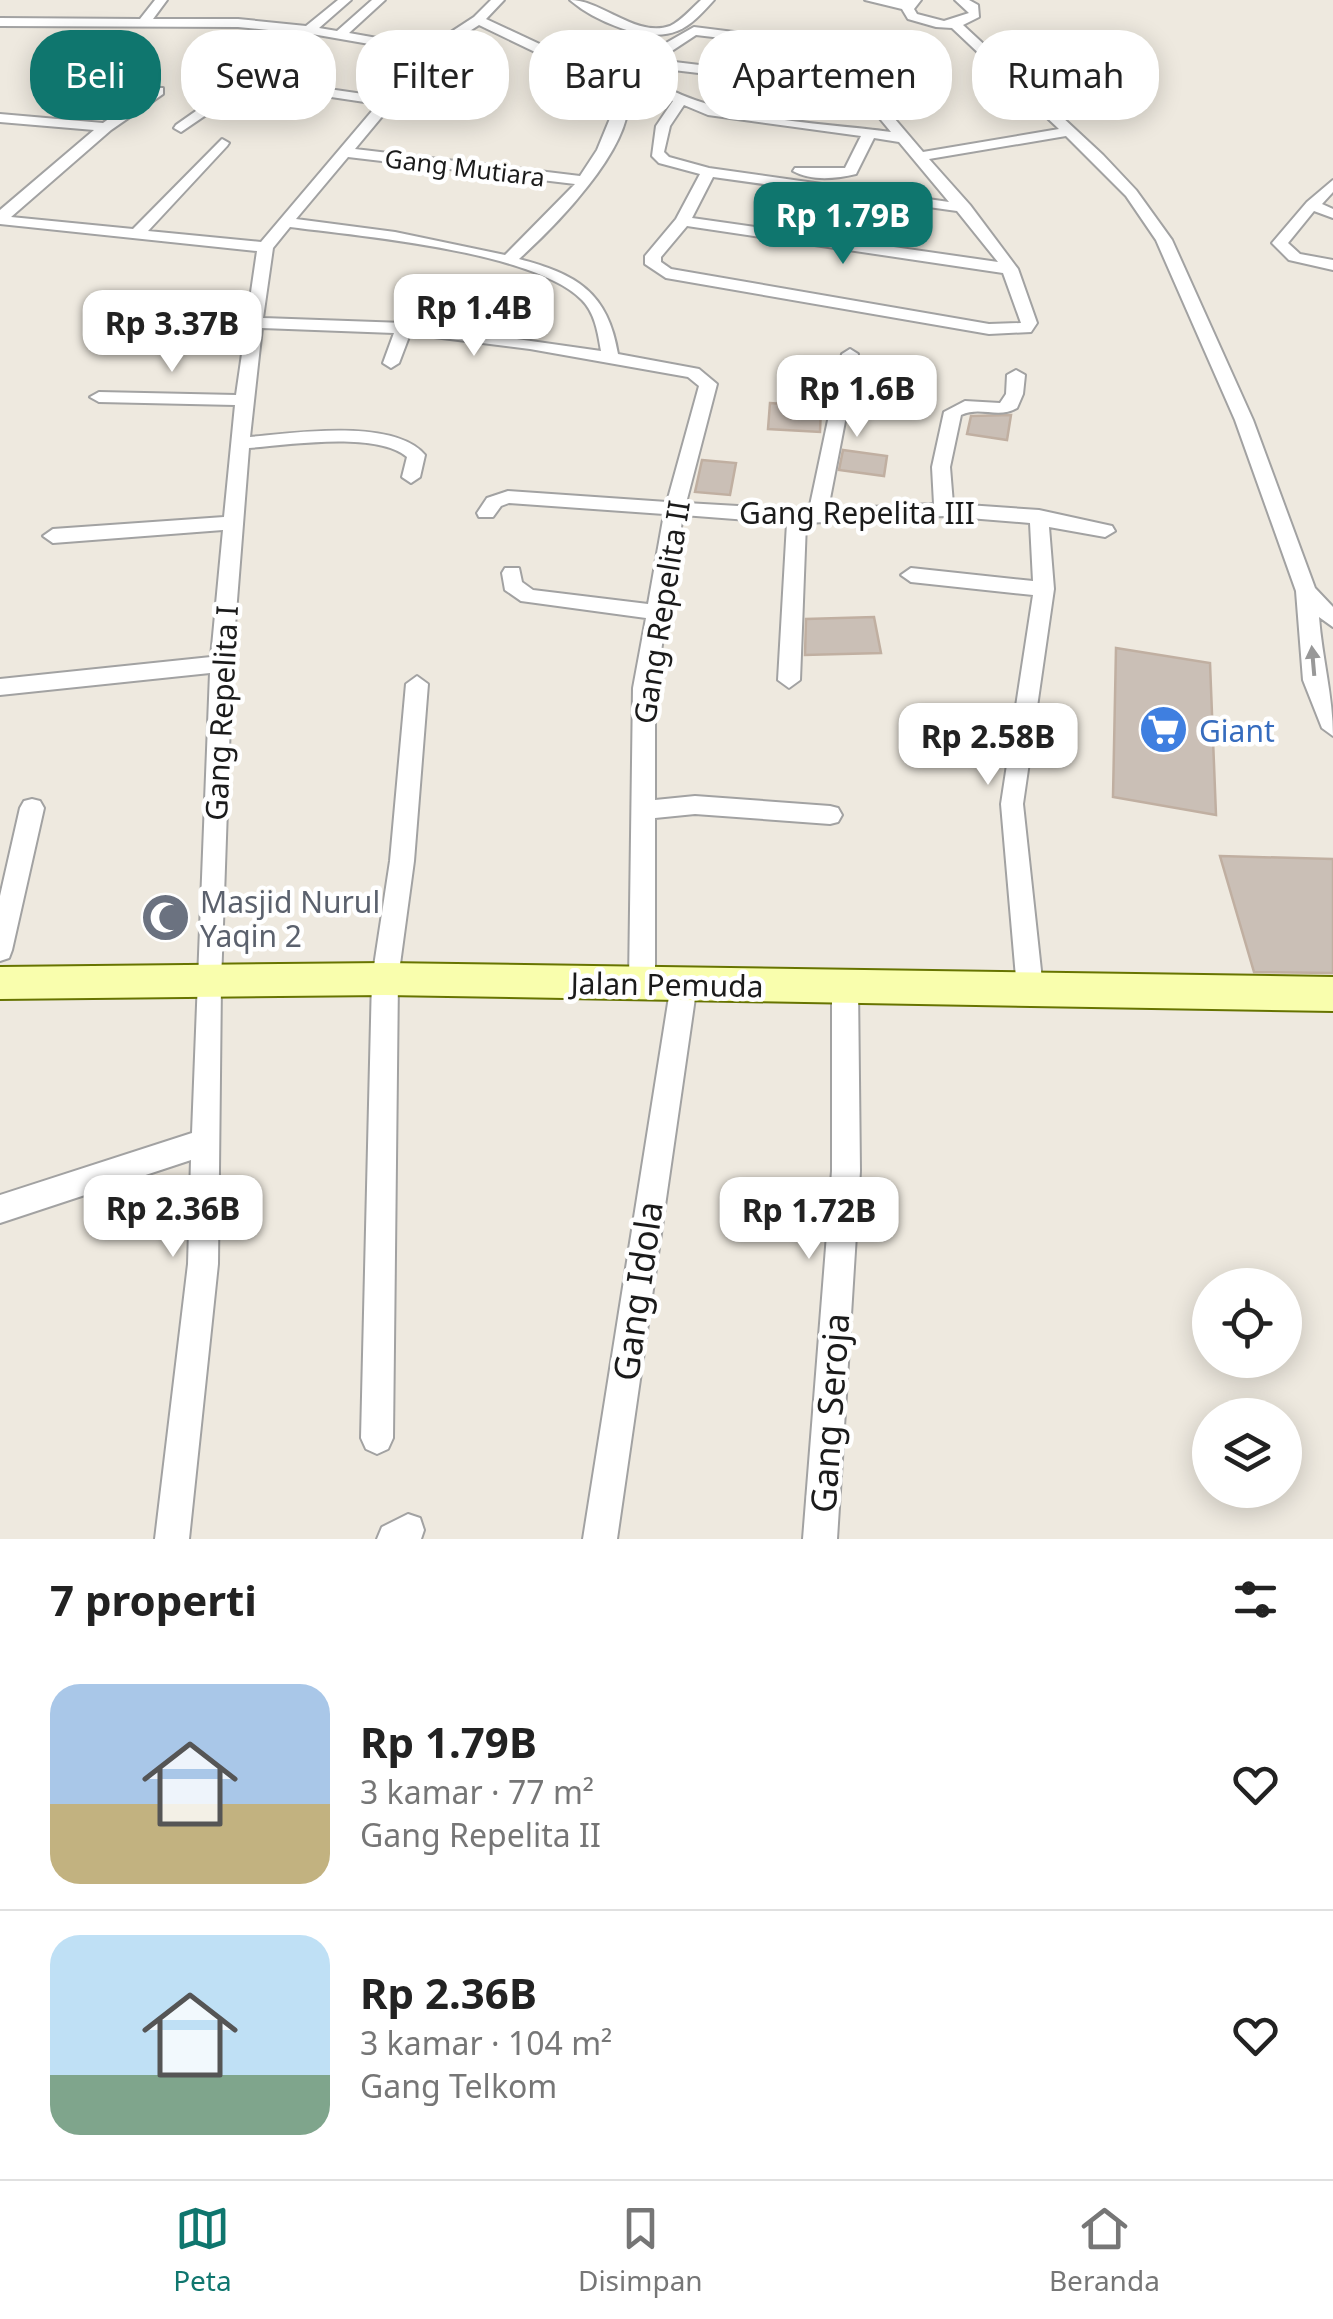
<!DOCTYPE html>
<html lang="id">
<head>
<meta charset="utf-8">
<style>
	:root { --surface:#fff; --page:#f2f2f2; --text:#222; --muted:#767676; --line:#e0e0e0; --accent:#0f766e }
	body { margin:0; font-family:"Noto Sans",sans-serif; background:var(--page); color:var(--text); height:100vh; display:flex; flex-direction:column; font-size:38px; white-space:nowrap }
	* { box-sizing:border-box; margin:0 }
	p { font-size:32px; color:var(--muted) }
	.icon { flex:none; width:55px; height:55px; fill:none; stroke:currentColor; stroke-width:2; stroke-linecap:round; stroke-linejoin:round }
	.map { position:relative; height:1539px; overflow:hidden }
	.drawer { display:flex; flex-direction:column; background:var(--surface); flex:1 }
	.drawer>* { flex:none }
	.hud { position:absolute; left:30px; top:30px; width:1275px; height:90px; display:flex; gap:20px }
	.buttons { position:absolute; left:1192px; top:1268px; display:grid; gap:20px }
	.buttons a { display:grid; place-items:center; width:110px; height:110px; border-radius:50%; background:var(--surface); box-shadow:0 5px 25px #0003; font-size:50px }
	.price { position:absolute; translate:-50% -85px; padding:0 22px; border-radius:20px; background:#fff; color:#222; font-size:32px; line-height:65px; filter:drop-shadow(0 2px 5px #0008) }
	.price::after { content:''; position:absolute; left:50%; top:60px; width:30px; height:22px; margin-left:-15px; background:inherit; clip-path:polygon(0 0,100% 0,50% 100%) }
	.price.selected { background:var(--accent); color:#fff }
	ul { padding:0; list-style:none }
	li { display:flex; align-items:center; gap:30px; height:250px; padding:0 50px }
	li+li { border-top:2px solid var(--line) }
	li span { display:grid; place-items:center; flex:none; width:280px; height:200px; border-radius:30px; color:#555 }
	li>.icon { margin-inline-start:auto }
	span .icon { width:120px; height:120px; fill:#fffc; stroke-width:1 }
	li b { font-size:42px }
	h2 { display:flex; justify-content:space-between; align-items:center; height:120px; padding:0 50px; font-size:42px }
	.chip { padding:0 35px; border-radius:40px; background:var(--surface); box-shadow:0 5px 25px #0003; font-size:35px; line-height:90px }
	.chip.selected { background:var(--accent); color:#fff }
	.dock { display:flex; justify-content:space-around; align-items:center; height:140px; border-top:2px solid var(--line); background:var(--surface); font-size:28px; color:var(--muted) }
	.dock a { display:grid; justify-items:center; gap:5px }
	.dock .selected { color:var(--accent) }
	.map>svg:first-child { display:block }
	.building { fill:#cabfb6; stroke:#c0afa1; stroke-width:2.5 }
	.lines { fill:none; stroke-linecap:round; stroke-linejoin:round }
	.minor-casing { stroke:#a2a2a2; stroke-width:4 }
	.secondary-casing { stroke:#677400; stroke-width:4 }
	.minor { fill:#fff; fill-rule:evenodd }
	.secondary { fill:#f9fead; fill-rule:evenodd }
	.oneway { fill:#989898 }
	.labels { text-anchor:middle; dominant-baseline:central; stroke-width:9; stroke-linejoin:round; paint-order:stroke }
	.far-street-label { font-size:25px; fill:#1b1b1b; stroke:#fff }
	.street-label { font-size:30px; fill:#1b1b1b; stroke:#fff }
	.shop-label { font-size:30px; fill:#366cbe; stroke:#fff; text-anchor:start }
	.worship-label { font-size:30px; fill:#5b616d; stroke:#fff; text-anchor:start }
	.near-street-label { font-size:35px; fill:#1b1b1b; stroke:#fff }
</style>
</head>
<body>
<div class="map">
<svg width="1333" height="1539" viewBox="0 0 1333 1539">
	<rect width="100%" height="100%" fill="#eee9df"/>
	<!-- building -->
	<path class="building" d="M 865,374 L 911,378 L 909,401 L 862,396 Z
		M 770,403 L 821,407 L 820,432 L 768,429 Z
		M 1011,415 L 1007,440 L 967,434 L 971,416 Z
		M 843,450 L 887,456 L 884,476 L 839,470 Z
		M 702,460 L 736,463 L 730,495 L 695,492 Z
		M 874,617 L 881,653 L 805,655 L 806,619 Z
		M 1116,648 L 1210,663 L 1216,815 L 1113,797 Z
		M 1220,856 L 1333,859 L 1333,973 L 1254,972 Z"/>
	<g class="lines">
		<defs>
			<path id="minor" d="M 155,0 L 167,0 L 153,19 L 238,19 L 306,26 L 338,0 L 351,0 L 319,28 L 337,31 L 372,0 L 385,0 L 349,33 L 428,47 L 474,17 L 491,0 L 504,0 L 486,19 L 593,69 L 628,100 C 631,149 555,227 519,259 C 576,274 608,292 618,354 L 699,369 L 717,384 L 686,503 L 809,510 L 842,354 L 850,349 L 858,354 L 828,509 L 934,504 L 932,467 L 944,412 L 965,401 L 1000,403 L 1006,394 L 1007,375 L 1016,370 L 1025,375 L 1023,394 L 1017,408 C 999,419 980,406 961,415 L 950,467 L 953,504 L 1039,510 L 1112,526 L 1115,531 L 1105,537 L 1049,527 L 1054,589 L 1023,804 L 1043,989 L 1039,997 L 1030,1000 L 1021,997 L 1017,989 L 1001,804 L 1033,595 L 911,582 L 901,575 L 911,568 L 1033,581 L 1030,523 L 944,516 L 806,523 L 800,680 L 789,688 L 778,680 L 787,523 L 683,515 L 655,688 L 655,800 L 695,796 L 830,806 L 838,808 L 842,815 L 838,822 L 830,824 L 695,814 L 655,818 L 655,983 L 651,991 L 642,994 L 633,991 L 629,983 L 633,688 L 646,618 L 521,601 L 505,590 L 502,573 L 505,568 L 519,568 L 522,582 L 533,590 L 648,604 L 664,514 L 509,503 L 501,506 L 493,517 L 479,517 L 477,513 L 487,498 L 508,491 L 667,502 L 699,386 L 688,377 L 530,349 L 410,334 L 399,363 L 391,368 L 383,363 L 394,333 L 262,328 L 250,437 C 294,433 394,418 425,455 L 420,477 L 411,483 L 402,477 L 407,457 C 376,431 288,445 249,448 L 232,664 L 221,983 L 218,1264 L 189,1539 L 155,1539 L 188,1264 L 191,1160 L 0,1223 L 0,1195 L 192,1133 L 210,673 L 0,695 L 0,679 L 211,657 L 223,530 L 53,543 L 43,536 L 53,529 L 224,517 L 235,405 L 99,402 L 90,397 L 99,392 L 236,395 L 257,251 L 0,224 L 0,210 L 94,130 L 0,122 L 0,114 L 103,123 L 144,94 L 70,92 L 63,88 L 65,85 L 163,88 L 163,94 L 111,130 L 11,217 L 133,229 L 222,139 L 229,143 L 227,146 L 148,231 L 261,242 L 378,104 L 250,85 L 181,132 L 174,128 L 176,125 L 243,78 L 298,33 L 238,27 L 0,26 L 0,18 L 140,19 ZM 479,25 L 583,75 L 616,104 L 597,150 L 580,176 L 355,149 L 434,54 ZM 312,34 L 421,53 L 384,97 L 259,79 ZM 348,157 L 575,184 L 505,255 L 395,232 L 296,219 ZM 290,227 C 359,236 534,251 582,300 C 595,313 598,333 601,351 L 404,323 L 263,318 L 273,248 Z
				M 570,0 C 602,0 636,38 670,26 C 681,21 692,8 701,0 L 714,0 C 704,11 691,26 677,31 C 646,44 593,20 570,0 Z
				M 865,0 L 921,0 L 914,9 L 917,14 L 944,21 L 969,13 L 955,0 L 969,0 L 978,5 L 979,17 L 963,25 L 1103,155 L 1136,190 L 1172,240 L 1253,420 L 1315,588 L 1333,607 L 1333,627 L 1319,617 C 1322,658 1333,696 1333,736 L 1322,728 L 1303,680 L 1296,591 L 1235,420 L 1156,240 L 1126,196 L 1066,136 L 929,159 L 970,205 L 1018,269 L 1037,323 L 1031,332 L 989,334 L 666,278 L 645,264 L 645,256 L 676,219 L 700,174 L 659,163 L 652,156 L 656,126 L 673,101 L 646,89 L 629,73 L 638,59 L 694,27 L 831,44 L 923,152 L 1059,129 L 952,28 L 936,27 L 908,19 L 902,9 ZM 696,35 L 823,50 L 850,83 L 658,60 ZM 648,67 L 858,92 L 891,132 C 816,122 702,120 642,72 ZM 684,105 L 708,115 L 861,136 L 845,168 L 795,168 L 793,171 C 811,181 835,179 856,174 L 874,138 L 899,142 L 949,202 L 709,168 L 669,157 L 664,152 L 670,126 ZM 713,177 L 957,211 L 998,262 L 692,218 ZM 687,226 L 1003,273 L 1021,323 L 989,324 L 671,269 L 661,262 L 661,257 Z
				M 1333,180 L 1333,192 L 1322,204 L 1333,209 L 1333,218 L 1314,211 L 1288,243 L 1300,254 L 1333,260 L 1333,270 L 1289,260 L 1272,243 L 1307,202 Z
				M 417,676 L 428,684 L 414,861 L 398,979 L 393,1438 L 388,1449 L 377,1454 L 366,1449 L 361,1438 L 372,979 L 390,861 L 406,684 Z
				M 32,799 L 40,801 L 44,808 L 12,950 L 9,958 L 0,961 L 0,896 L 20,808 L 24,801 Z
				M 684,973 L 693,976 L 697,984 L 617,1539 L 583,1539 L 671,984 L 675,976 Z
				M 845,975 L 854,978 L 858,986 L 860,1171 L 837,1539 L 803,1539 L 832,1171 L 832,986 L 836,978 Z
				M 408,1514 L 420,1518 L 424,1530 L 421,1539 L 377,1539 L 382,1527 Z"/>
			<path id="secondary" d="M 385,963 L 1333,977 L 1333,1011 L 385,995 L 0,999 L 0,967 Z"/>
		</defs>
		<!-- minor casing -->
		<use href="#minor" class="minor-casing"/>
		<!-- secondary casing -->
		<use href="#secondary" class="secondary-casing"/>
		<!-- minor -->
		<use href="#minor" class="minor"/>
		<!-- secondary -->
		<use href="#secondary" class="secondary"/>
	</g>
	<!-- one-way arrows -->
	<defs><path id="oneway-solid" d="M-6-.8H1V-3.2L6.5 0L1 3.2V.8H-6Z" transform="scale(2.5)"/></defs>
	<use class="oneway" href="#oneway-solid" transform="translate(1313 661) rotate(-95)"/>
	<!-- icons -->
	<defs>
		<symbol id="supermarket-disc" viewBox="-11 -11 22 22"><circle r="9.5" fill="#3f7fe0" stroke="#fff"/><path d="M-6-5.5h2.5l.6 2H6L4.5 2H-2.5L-4.4-4H-6ZM-1.5 3.2a1.3 1.3 0 1 0 .1 0ZM3 3.2a1.3 1.3 0 1 0 .1 0Z" fill="#fff"/></symbol>
		<symbol id="mosque-disc" viewBox="-11 -11 22 22"><circle r="9.5" fill="#6b7280" stroke="#fff"/><path d="M3.5-4.9A6 6 0 1 0 3.5 4.9A5 5 0 1 1 3.5-4.9Z" fill="#fff"/></symbol>
	</defs>
	<g fill-rule="evenodd">
		<use href="#supermarket-disc" x="1136" y="702" width="55" height="55"/>
		<use href="#mosque-disc" x="138" y="890" width="55" height="55"/>
	</g>
	<g class="labels">
		<!-- far-street labels -->
		<g class="far-street-label">
			<text transform="translate(465 167) rotate(7)">Gang Mutiara</text>
		</g>
		<!-- street labels -->
		<g class="street-label">
			<text x="857" y="512">Gang Repelita III</text>
			<text transform="translate(661 612) rotate(-81)">Gang Repelita II</text>
			<text transform="translate(221 713) rotate(-87)">Gang Repelita I</text>
			<text transform="translate(667 984) rotate(1)">Jalan Pemuda</text>
		</g>
		<!-- shop labels -->
		<g class="shop-label">
			<text x="1199" y="730">Giant</text>
		</g>
		<!-- worship labels -->
		<g class="worship-label">
			<text x="200" y="901">Masjid Nurul<tspan x="200" dy="34">Yaqin 2</tspan></text>
		</g>
		<!-- near-street labels -->
		<g class="near-street-label">
			<text transform="translate(637 1291) rotate(-82)">Gang Idola</text>
			<text transform="translate(829 1413) rotate(-86)">Gang Seroja</text>
		</g>
	</g>
</svg>
<div class="buttons">
<a><svg class="icon" aria-label="locate" viewBox="0 0 24 24"><circle cx="12" cy="12" r="6"/><path d="M12 2v4M12 18v4M2 12h4M18 12h4"/></svg></a>
<a><svg class="icon" aria-label="layers" viewBox="0 0 24 24"><path d="M12 4l9 5-9 5-9-5zM3 14l9 5 9-5"/></svg></a>
</div>
<b class="price selected" style="left:843px;top:267px">Rp 1.79B</b>
<b class="price" style="left:474px;top:359px">Rp 1.4B</b>
<b class="price" style="left:172px;top:375px">Rp 3.37B</b>
<b class="price" style="left:857px;top:440px">Rp 1.6B</b>
<b class="price" style="left:988px;top:788px">Rp 2.58B</b>
<b class="price" style="left:173px;top:1260px">Rp 2.36B</b>
<b class="price" style="left:809px;top:1262px">Rp 1.72B</b>
<div class="hud">
<a class="chip selected">Beli</a>
<a class="chip">Sewa</a>
<a class="chip">Filter</a>
<a class="chip">Baru</a>
<a class="chip">Apartemen</a>
<a class="chip">Rumah</a>
</div>
</div>
<section class="drawer">
<h2>7 properti<svg class="icon" aria-label="filters" viewBox="0 0 24 24"><path d="M4 7h16M4 17h16"/><circle cx="9" cy="7" r="2"/><circle cx="15" cy="17" r="2"/></svg></h2>
<ul>
<li><span style="background:linear-gradient(#a9c7e8 60%,#c2b280 0)"><svg class="icon" aria-label="home" viewBox="0 0 24 24"><path d="M3 11l9-7 9 7M6 9v11h12V9"/></svg></span><div><b>Rp 1.79B</b><p>3 kamar · 77 m²</p><p>Gang Repelita II</p></div><svg class="icon" aria-label="heart" viewBox="0 0 24 24"><path d="M12 20l-8-8c-3-5 5-10 8-4 3-6 11-1 8 4z"/></svg></li>
<li><span style="background:linear-gradient(#bfe0f5 70%,#7fa58c 0)"><svg class="icon" aria-label="home" viewBox="0 0 24 24"><path d="M3 11l9-7 9 7M6 9v11h12V9"/></svg></span><div><b>Rp 2.36B</b><p>3 kamar · 104 m²</p><p>Gang Telkom</p></div><svg class="icon" aria-label="heart" viewBox="0 0 24 24"><path d="M12 20l-8-8c-3-5 5-10 8-4 3-6 11-1 8 4z"/></svg></li>
</ul>
</section>
<nav class="dock">
<a class="selected"><svg class="icon" aria-label="map" viewBox="0 0 24 24"><path d="M3 6l6-2 6 2 6-2v14l-6 2-6-2-6 2zM9 4v14M15 6v14"/></svg>Peta</a>
<a><svg class="icon" aria-label="saved" viewBox="0 0 24 24"><path d="M7 4h10v16l-5-4-5 4z"/></svg>Disimpan</a>
<a><svg class="icon" aria-label="home" viewBox="0 0 24 24"><path d="M3 11l9-7 9 7M6 9v11h12V9"/></svg>Beranda</a>
</nav>
</body>
</html>
